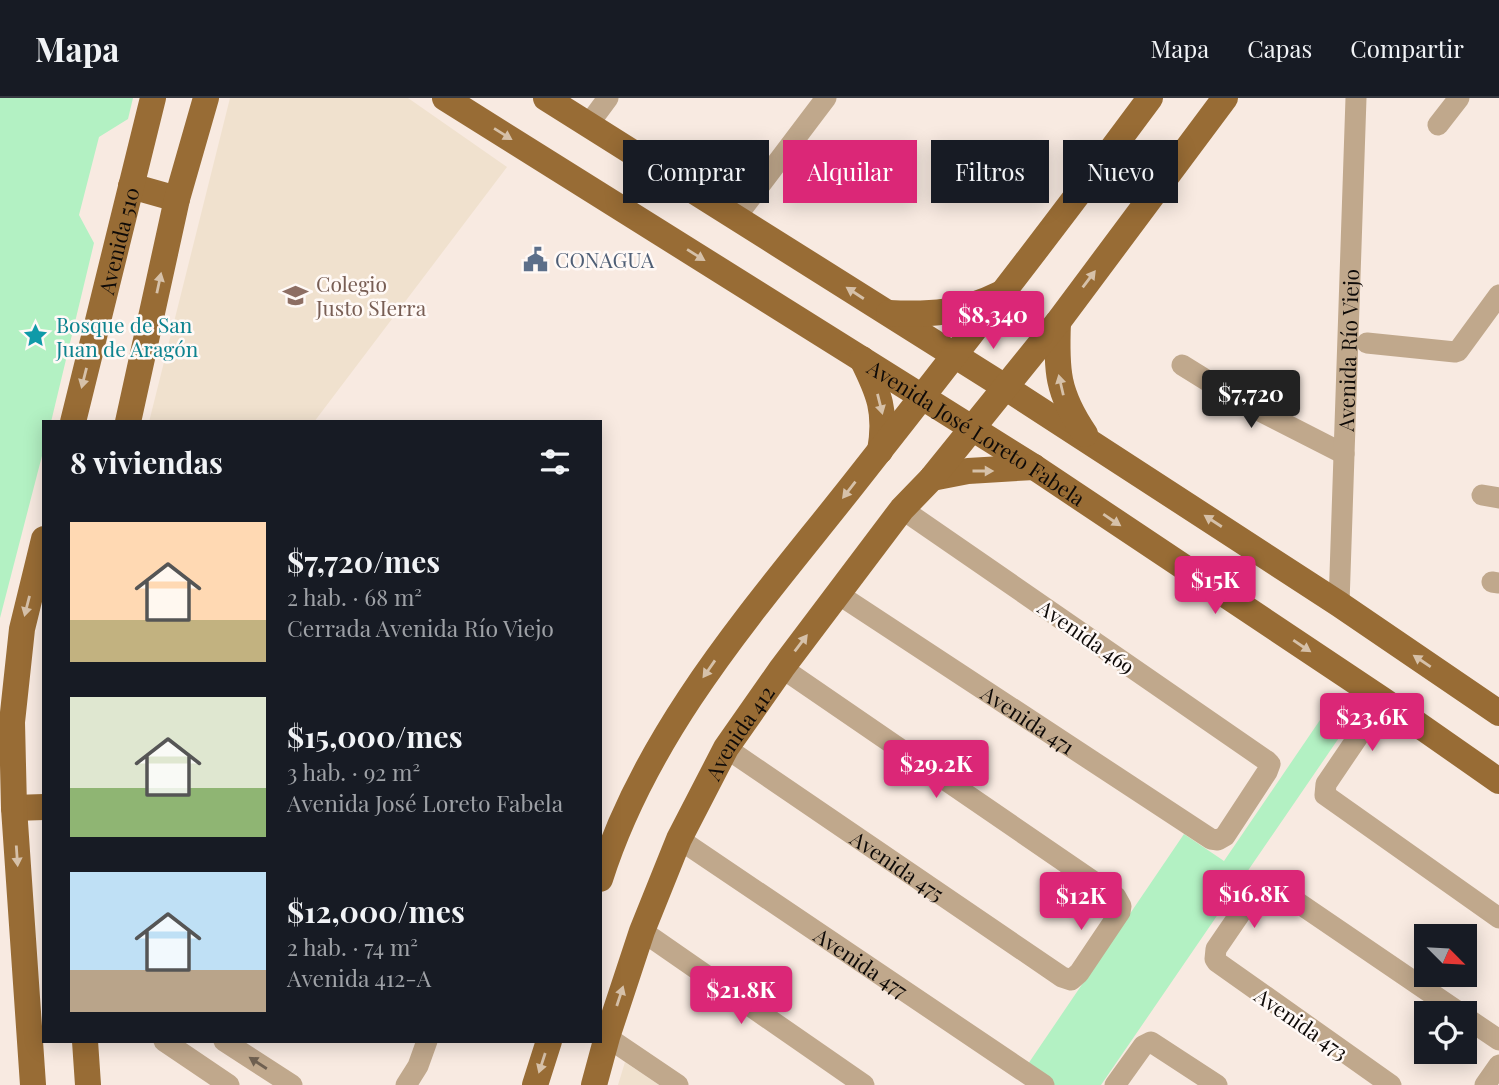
<!DOCTYPE html>
<html lang="es">
<head>
<meta charset="utf-8">
<style>
	:root { --surface:#171b24; --page:#242831; --text:#f1f3f6; --muted:#9ea1a6; --line:#363941; --accent:#db2777 }
	body { margin:0; font-family:"Playfair Display",serif; background:var(--page); color:var(--text); height:100vh; display:flex; flex-direction:column; font-size:26px; white-space:nowrap }
	* { box-sizing:border-box; margin:0 }
	p { font-size:23px; color:var(--muted) }
	.icon { flex:none; width:38px; height:38px; fill:none; stroke:currentColor; stroke-width:2; stroke-linecap:round; stroke-linejoin:round }
	.map { position:relative; flex:1; overflow:hidden }
	.details { position:absolute; left:42px; top:322px; width:560px; height:623px; display:flex; flex-direction:column; background:var(--surface); border-radius:0px; box-shadow:0 4px 18px #0003 }
	.details>* { flex:none }
	.guide { position:absolute; left:623px; top:42px; width:665px; height:63px; display:flex; gap:14px }
	.needle { width:46px; rotate:114deg }
	.controls { position:absolute; left:1414px; top:826px; display:grid; gap:14px }
	.controls a { display:grid; place-items:center; width:63px; height:63px; border-radius:0px; background:var(--surface); box-shadow:0 4px 18px #0003; font-size:35px }
	.price { position:absolute; translate:-50% -60px; padding:0 16px; border-radius:7px; background:var(--accent); color:#fff; font-size:23px; line-height:46px; filter:drop-shadow(0 2px 4px #0008) }
	.price::after { content:''; position:absolute; left:50%; top:42px; width:21px; height:16px; margin-left:-10px; background:inherit; clip-path:polygon(0 0,100% 0,50% 100%) }
	.price.selected { background:#222; color:#fff }
	ul { padding:0; list-style:none }
	li { display:flex; align-items:center; gap:21px; height:175px; padding:0 28px }
	li span { display:grid; place-items:center; flex:none; width:196px; height:140px; border-radius:0px; color:#555 }
	li>.icon { margin-inline-start:auto }
	span .icon { width:84px; height:84px; fill:#fffc; stroke-width:1 }
	li b { font-size:30px }
	h2 { display:flex; justify-content:space-between; align-items:center; height:84px; padding:0 28px; font-size:30px }
	.tag { padding:0 24px; border-radius:0px; background:var(--surface); box-shadow:0 4px 18px #0003; font-size:24px; line-height:63px }
	.tag.selected { background:var(--accent); color:#fff }
	header { display:flex; align-items:center; gap:42px; box-sizing:border-box; height:98px; padding:0 35px; background:var(--surface); border-bottom:2px solid var(--line) }
	header strong { font-size:33px }
	nav { display:flex; gap:38px; margin-inline-start:auto; font-size:24px }
	.map>svg:first-child { display:block }
	.education { fill:#f0e1ce }
	.green { fill:#b3f1c3 }
	.lines { fill:none; stroke-linecap:round; stroke-linejoin:round }
	.minor { stroke:#c0a88c; stroke-width:21 }
	.major { stroke:#986c35; stroke-width:26 }
	.oneway { fill:#d6c1a9 }
	.oneway2 { fill:#706151 }
	.labels { text-anchor:middle; dominant-baseline:central; stroke-width:5; stroke-linejoin:round; paint-order:stroke }
	.street-label { font-size:21px; fill:#0e0a08; stroke:#fff9f6 }
	.service-label { font-size:21px; fill:#4e5e75; stroke:#fff9f6; text-anchor:start }
	.education-label { font-size:21px; fill:#785e54; stroke:#fff9f6; text-anchor:start }
	.culture-label { font-size:21px; fill:#0d838f; stroke:#fff9f6; text-anchor:start }
</style>
</head>
<body>
<header>
<strong>Mapa</strong>
<nav><a>Mapa</a><a>Capas</a><a>Compartir</a></nav>
</header>
<div class="map">
<svg width="1499" height="987" viewBox="0 0 1499 987">
	<rect width="100%" height="100%" fill="#f8eae1"/>
	<!-- education -->
	<path class="education" d="M 230,0 L 408,0 L 507,69 L 314,324 L 149,324 Z
		M 625,964 L 659,987 L 618,987 Z"/>
	<!-- green -->
	<path class="green" d="M 0,0 L 133,0 L 128,21 L 99,39 L 79,117 L 94,145 L 51,324 L 44,324 L 44,350 L 0,520 Z
		M 1335,600 L 1356,615 L 1101,987 L 1053,987 L 1026,969 L 1184,736 L 1224,763 Z"/>
	<g class="lines">
		<!-- minor -->
		<g class="minor">
			<path d="M 588,27 L 608,0"/>
			<path d="M 1438,27 L 1459,0"/>
			<path d="M 736,119 L 826,0"/>
			<path d="M 1367,245 L 1455,254 L 1458,253 L 1499,197"/>
			<path d="M 1182,267 L 1240,303 L 1344,356"/>
			<path d="M 1482,397 L 1499,400"/>
			<path d="M 1492,484 L 1499,485"/>
			<path id="s1" d="M 838,496 L 1211,741 L 1218,742 L 1225,738 L 1267,674 L 1270,666 L 1267,663 L 902,411"/>
			<path id="s2" d="M 1339,506 L 1356,0"/>
			<path d="M 1383,602 L 1326,686 L 1325,697 L 1499,820"/>
			<path id="s3" d="M 726,650 L 1062,879 L 1071,882 L 1079,875 L 1120,814 L 1121,808 L 1116,799 L 782,570"/>
			<path id="s4" d="M 679,741 L 1044,987"/>
			<path d="M 642,833 L 864,987"/>
			<path d="M 1465,919 L 1499,942"/>
			<path d="M 607,939 L 678,987"/>
			<path d="M 164,943 L 229,987"/>
			<path d="M 224,943 L 292,987"/>
			<path d="M 406,987 L 418,968 L 427,943"/>
			<path d="M 1115,987 L 1143,948 L 1151,944 L 1217,987"/>
			<path d="M 1391,987 L 1217,864 L 1215,861 L 1216,851 L 1257,791 L 1266,785 L 1275,789 L 1460,915"/>
			<path d="M 1485,987 L 1499,967"/>
		</g>
		<!-- major -->
		<g class="major">
			<path id="s5" d="M 445,0 L 1034,369 L 1383,602 L 1499,683"/>
			<path d="M 546,0 L 1005,289 L 1339,506 L 1499,615"/>
			<path d="M 131,88 L 177,101"/>
			<path d="M 889,215 C 931,217 962,215 1000,196"/>
			<path d="M 1058,224 C 1056,272 1057,295 1085,336"/>
			<path d="M 862,261 C 879,295 887,314 880,353"/>
			<path id="s6" d="M 73,324 L 153,0"/>
			<path d="M 128,324 L 177,101 L 206,0"/>
			<path d="M 932,380 L 968,373 L 1034,369"/>
			<path d="M 14,710 L 44,709"/>
			<path d="M 600,781 C 650,624 763,502 863,374 C 960,251 1056,127 1150,0"/>
			<path d="M 85,943 L 88,987"/>
			<path d="M 33,987 L 14,710 L 12,624 L 22,531 L 44,441"/>
			<path d="M 535,987 L 549,943"/>
			<path id="s7" d="M 594,987 L 607,939 L 642,833 L 679,741 L 726,650 L 782,570 L 902,411 L 932,380 L 1058,224 L 1225,0"/>
		</g>
	</g>
	<!-- one-way arrows -->
	<defs><path id="oneway-solid" d="M-6-.8H1V-3.2L6.5 0L1 3.2V.8H-6Z" transform="scale(1.75)"/></defs>
	<g class="oneway">
		<use href="#oneway-solid" transform="translate(503 36) rotate(32)"/>
		<use href="#oneway-solid" transform="translate(696 157) rotate(32)"/>
		<use href="#oneway-solid" transform="translate(1089 181) rotate(-53)"/>
		<use href="#oneway-solid" transform="translate(159 185) rotate(-78)"/>
		<use href="#oneway-solid" transform="translate(855 195) rotate(-147)"/>
		<use href="#oneway-solid" transform="translate(84 280) rotate(104)"/>
		<use href="#oneway-solid" transform="translate(1061 287) rotate(-103)"/>
		<use href="#oneway-solid" transform="translate(880 306) rotate(76)"/>
		<use href="#oneway-solid" transform="translate(983 373)"/>
		<use href="#oneway-solid" transform="translate(849 392) rotate(128)"/>
		<use href="#oneway-solid" transform="translate(1112 422) rotate(34)"/>
		<use href="#oneway-solid" transform="translate(1213 423) rotate(-147)"/>
		<use href="#oneway-solid" transform="translate(27 508) rotate(104)"/>
		<use href="#oneway-solid" transform="translate(801 545) rotate(-53)"/>
		<use href="#oneway-solid" transform="translate(1302 548) rotate(34)"/>
		<use href="#oneway-solid" transform="translate(1422 563) rotate(-146)"/>
		<use href="#oneway-solid" transform="translate(709 571) rotate(125)"/>
		<use href="#oneway-solid" transform="translate(17 758) rotate(86)"/>
		<use href="#oneway-solid" transform="translate(620 898) rotate(-72)"/>
		<use href="#oneway-solid" transform="translate(542 965) rotate(108)"/>
	</g>
	<use class="oneway2" href="#oneway-solid" transform="translate(258 965) rotate(-147)"/>
	<!-- icons -->
	<defs>
		<symbol id="civic-bare" viewBox="-9 -9 18 18"><path d="M-.6-6.5H3V-4.5H.6V-3L4-1V1h2V6H-6V1h2V-1L-.6-3ZM-1.2 2.5V6h2.4V2.5Z" fill="#5c6f8a" stroke="#fff9f6" stroke-width="2.5" paint-order="stroke"/></symbol>
		<symbol id="school-bare" viewBox="-9 -9 18 18"><path d="M0-5L7-2L0 1L-7-2ZM-4 1L0 2.5L4 1V4Q0 6-4 4Z" fill="#8d6e63" stroke="#fff9f6" stroke-width="2.5" paint-order="stroke"/></symbol>
		<symbol id="sight-bare" viewBox="-9 -9 18 18"><path d="M0-6L1.8-2.2L6-1.7L2.9 1.2L3.7 5.4L0 3.3L-3.7 5.4L-2.9 1.2L-6-1.7L-1.8-2.2Z" fill="#0f9aa8" stroke="#fff9f6" stroke-width="2.5" paint-order="stroke"/></symbol>
	</defs>
	<g fill-rule="evenodd">
		<use href="#civic-bare" x="518" y="144" width="35" height="35"/>
		<use href="#school-bare" x="278" y="180" width="35" height="35"/>
		<use href="#sight-bare" x="18" y="220" width="35" height="35"/>
	</g>
	<g class="labels">
		<!-- street labels -->
		<g class="street-label">
			<text stroke="none"><textPath href="#s6" startOffset="187">Avenida 510</textPath></text>
			<text stroke="none"><textPath href="#s2" startOffset="254">Avenida Río Viejo</textPath></text>
			<text stroke="none"><textPath href="#s5" startOffset="628">Avenida José Loreto Fabela</textPath></text>
			<text transform="translate(1087 538) rotate(35)">Avenida 469</text>
			<text stroke="none"><textPath href="#s1" startOffset="228">Avenida 471</textPath></text>
			<text stroke="none"><textPath href="#s7" startOffset="383">Avenida 412</textPath></text>
			<text stroke="none"><textPath href="#s3" startOffset="208">Avenida 475</textPath></text>
			<text stroke="none"><textPath href="#s4" startOffset="220">Avenida 477</textPath></text>
			<text transform="translate(1302 925) rotate(35)">Avenida 473</text>
		</g>
		<!-- service labels -->
		<g class="service-label">
			<text x="555" y="161">CONAGUA</text>
		</g>
		<!-- education labels -->
		<g class="education-label">
			<text x="316" y="185">Colegio<tspan x="316" dy="24">Justo SIerra</tspan></text>
		</g>
		<!-- culture labels -->
		<g class="culture-label">
			<text x="56" y="226">Bosque de San<tspan x="56" dy="24">Juan de Aragón</tspan></text>
		</g>
	</g>
</svg>
<div class="controls">
<a><svg class="needle" viewBox="-14 -14 28 28"><path d="M0-13l5 13h-10z" fill="#e53935"/><path d="M0 13l5-13h-10z" fill="#9ea1a6"/></svg></a>
<a><svg class="icon" aria-label="locate" viewBox="0 0 24 24"><circle cx="12" cy="12" r="6"/><path d="M12 2v4M12 18v4M2 12h4M18 12h4"/></svg></a>
</div>
<b class="price" style="left:993px;top:253px">$8,340</b>
<b class="price selected" style="left:1251px;top:332px">$7,720</b>
<b class="price" style="left:1215px;top:518px">$15K</b>
<b class="price" style="left:1372px;top:655px">$23.6K</b>
<b class="price" style="left:936px;top:702px">$29.2K</b>
<b class="price" style="left:1254px;top:832px">$16.8K</b>
<b class="price" style="left:1081px;top:834px">$12K</b>
<b class="price" style="left:741px;top:928px">$21.8K</b>
<div class="guide">
<a class="tag">Comprar</a>
<a class="tag selected">Alquilar</a>
<a class="tag">Filtros</a>
<a class="tag">Nuevo</a>
</div>
<section class="details">
<h2>8 viviendas<svg class="icon" aria-label="filters" viewBox="0 0 24 24"><path d="M4 7h16M4 17h16"/><circle cx="9" cy="7" r="2"/><circle cx="15" cy="17" r="2"/></svg></h2>
<ul>
<li><span style="background:linear-gradient(#ffd9b3 70%,#c2b280 0)"><svg class="icon" aria-label="home" viewBox="0 0 24 24"><path d="M3 11l9-7 9 7M6 9v11h12V9"/></svg></span><div><b>$7,720/mes</b><p>2 hab. · 68 m²</p><p>Cerrada Avenida Río Viejo</p></div></li>
<li><span style="background:linear-gradient(#dfe7d0 65%,#8fb573 0)"><svg class="icon" aria-label="home" viewBox="0 0 24 24"><path d="M3 11l9-7 9 7M6 9v11h12V9"/></svg></span><div><b>$15,000/mes</b><p>3 hab. · 92 m²</p><p>Avenida José Loreto Fabela</p></div></li>
<li><span style="background:linear-gradient(#bfe0f5 70%,#b9a48a 0)"><svg class="icon" aria-label="home" viewBox="0 0 24 24"><path d="M3 11l9-7 9 7M6 9v11h12V9"/></svg></span><div><b>$12,000/mes</b><p>2 hab. · 74 m²</p><p>Avenida 412-A</p></div></li>
</ul>
</section>
</div>
</body>
</html>
